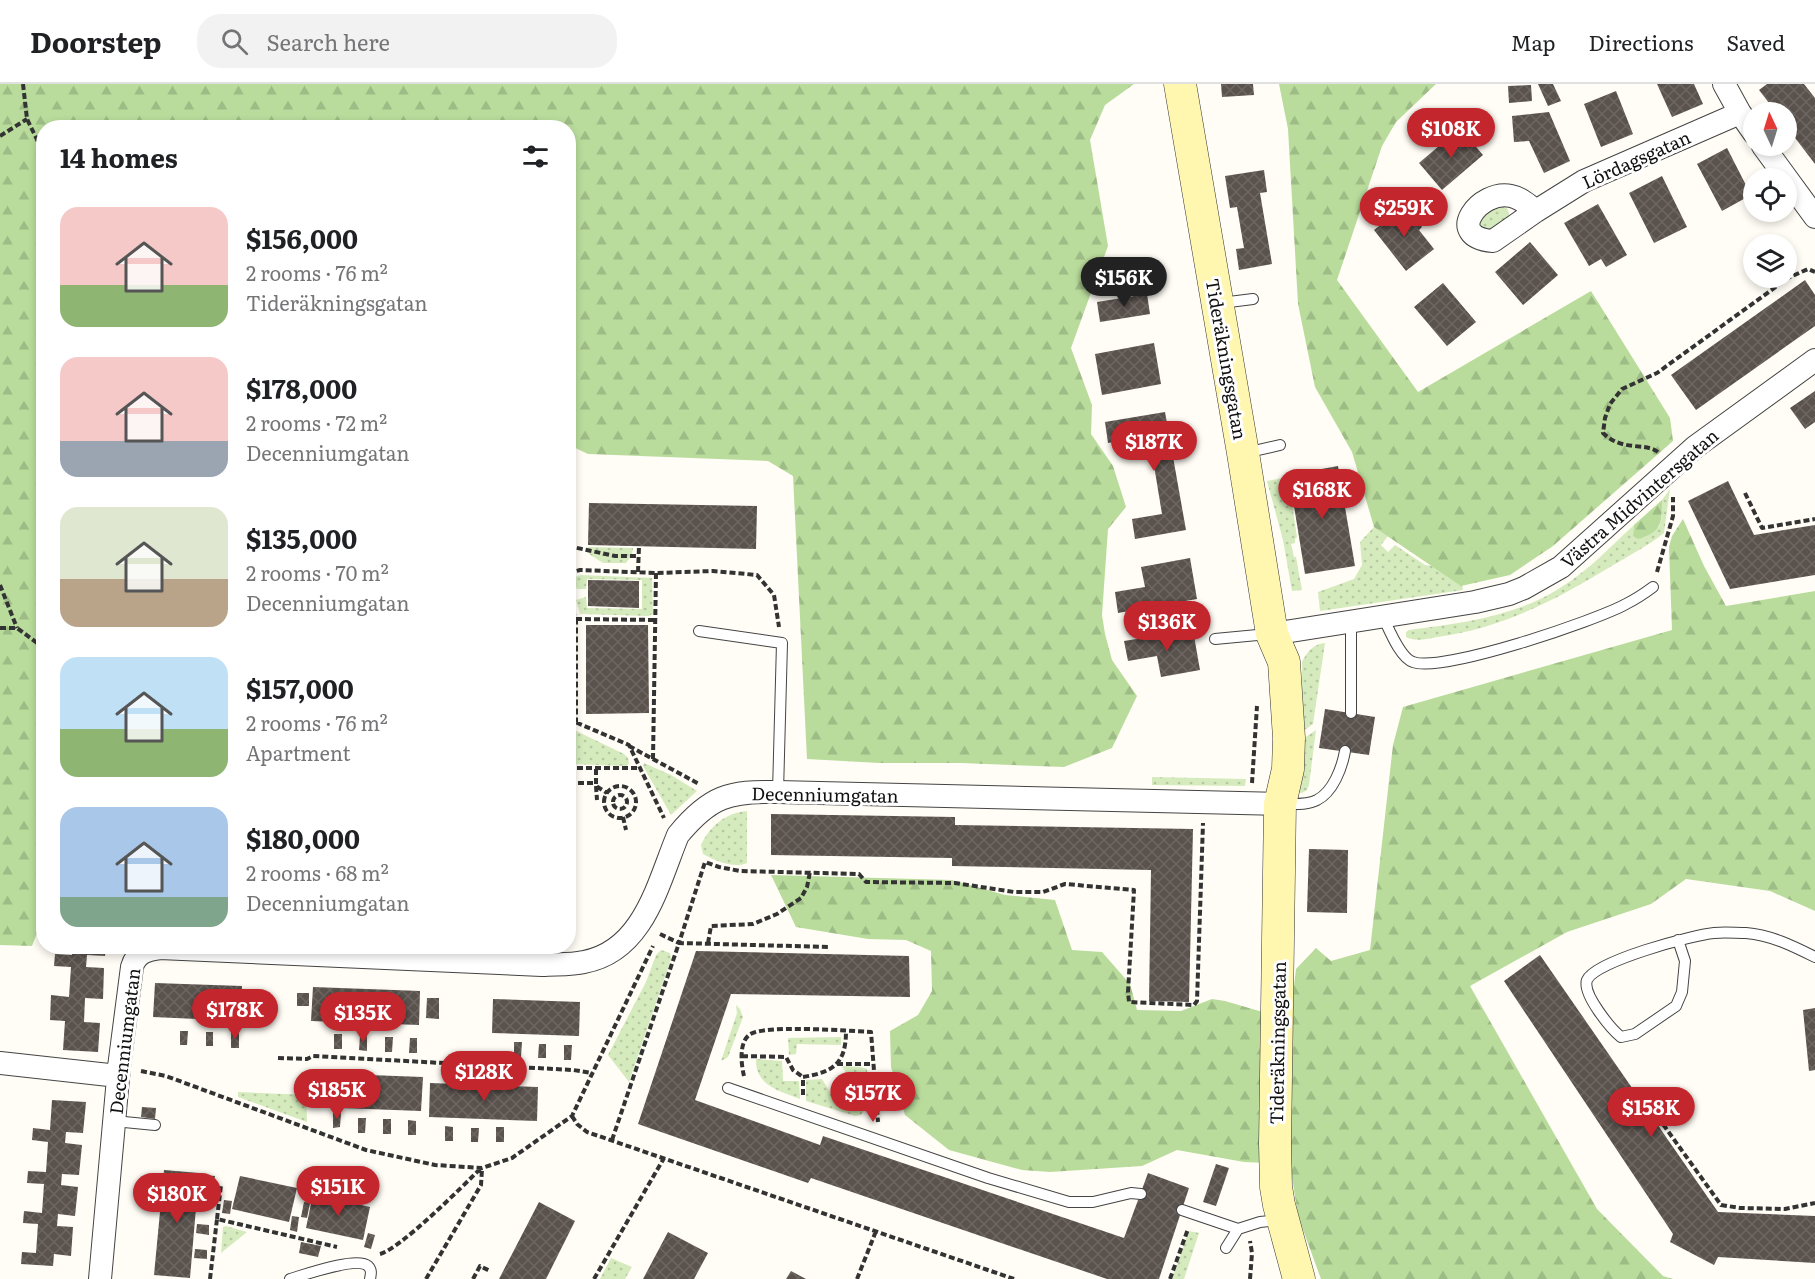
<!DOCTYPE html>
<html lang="en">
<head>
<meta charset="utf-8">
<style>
	:root { --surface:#fff; --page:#f2f2f2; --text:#202124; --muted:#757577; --line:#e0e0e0; --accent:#c4262e }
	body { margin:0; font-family:Literata,serif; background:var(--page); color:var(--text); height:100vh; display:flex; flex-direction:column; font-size:22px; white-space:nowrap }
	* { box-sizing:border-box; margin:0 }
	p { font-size:20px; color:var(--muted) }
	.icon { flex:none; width:33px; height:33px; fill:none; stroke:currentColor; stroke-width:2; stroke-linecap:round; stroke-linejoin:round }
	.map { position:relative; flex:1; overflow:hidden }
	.side { position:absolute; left:36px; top:36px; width:540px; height:834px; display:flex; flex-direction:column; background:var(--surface); border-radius:24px; box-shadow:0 3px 9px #0003 }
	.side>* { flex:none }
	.needle { width:39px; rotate:356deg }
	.fabs { position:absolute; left:1743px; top:18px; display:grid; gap:12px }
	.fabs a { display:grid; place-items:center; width:54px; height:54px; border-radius:50%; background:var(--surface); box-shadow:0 3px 9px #0003; font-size:30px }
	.price { position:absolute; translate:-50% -51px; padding:0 14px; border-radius:21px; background:var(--accent); color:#fff; font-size:20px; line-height:39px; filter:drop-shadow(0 2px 3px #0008) }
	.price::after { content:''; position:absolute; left:50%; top:36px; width:18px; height:14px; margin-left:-9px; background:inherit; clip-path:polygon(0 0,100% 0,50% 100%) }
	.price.current { background:#222; color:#fff }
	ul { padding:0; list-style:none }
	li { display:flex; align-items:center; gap:18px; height:150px; padding:0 24px }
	li span { display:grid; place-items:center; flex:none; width:168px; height:120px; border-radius:18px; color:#555 }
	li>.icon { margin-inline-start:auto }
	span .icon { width:72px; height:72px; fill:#fffc; stroke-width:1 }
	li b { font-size:26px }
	h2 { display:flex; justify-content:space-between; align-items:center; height:72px; padding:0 24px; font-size:26px }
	header { display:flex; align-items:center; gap:36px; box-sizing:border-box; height:84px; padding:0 30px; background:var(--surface); border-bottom:2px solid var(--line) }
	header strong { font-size:28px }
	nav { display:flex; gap:33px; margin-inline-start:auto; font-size:21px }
	.search { width:420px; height:54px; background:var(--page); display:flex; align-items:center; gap:15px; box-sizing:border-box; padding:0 21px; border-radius:24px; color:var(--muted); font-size:22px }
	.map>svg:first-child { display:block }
	.grass { fill:url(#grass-dots) }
	.forest { fill:url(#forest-firs) }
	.building { fill:url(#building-cross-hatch) }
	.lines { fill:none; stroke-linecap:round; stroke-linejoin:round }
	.lane-casing { stroke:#444; stroke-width:12 }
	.street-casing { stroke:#444; stroke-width:24 }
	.secondary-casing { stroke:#333; stroke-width:33 }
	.path { stroke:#333; stroke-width:4; stroke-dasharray:6 3; stroke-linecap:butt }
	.lane { stroke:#fff; stroke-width:10 }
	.street { stroke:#fff; stroke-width:22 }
	.secondary { stroke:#fff6b0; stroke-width:32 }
	.labels { text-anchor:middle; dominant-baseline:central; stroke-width:6; stroke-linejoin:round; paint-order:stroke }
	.street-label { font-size:18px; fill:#111; stroke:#fff }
</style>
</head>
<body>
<header>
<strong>Doorstep</strong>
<div class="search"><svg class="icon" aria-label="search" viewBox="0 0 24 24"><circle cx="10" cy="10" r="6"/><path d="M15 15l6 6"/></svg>Search here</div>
<nav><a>Map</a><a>Directions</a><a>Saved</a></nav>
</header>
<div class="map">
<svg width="1815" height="1195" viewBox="0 0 1815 1195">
	<defs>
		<pattern id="grass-dots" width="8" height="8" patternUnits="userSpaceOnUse" patternTransform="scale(1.5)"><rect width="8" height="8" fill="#d5ebbd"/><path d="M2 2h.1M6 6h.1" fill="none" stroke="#b6c8a1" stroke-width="1.8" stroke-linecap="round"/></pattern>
		<pattern id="forest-firs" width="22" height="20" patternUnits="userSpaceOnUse" patternTransform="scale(1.5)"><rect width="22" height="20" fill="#b9dc9c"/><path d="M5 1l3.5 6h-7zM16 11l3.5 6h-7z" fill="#9ebc85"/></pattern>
		<pattern id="building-cross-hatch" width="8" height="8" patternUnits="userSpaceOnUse" patternTransform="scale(1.5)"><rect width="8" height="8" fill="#5a524d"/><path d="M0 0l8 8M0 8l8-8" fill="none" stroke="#6d6662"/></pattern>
	</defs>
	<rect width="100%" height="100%" fill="#fffdf5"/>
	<!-- grass -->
	<path class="grass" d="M 1492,122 L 1505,122 L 1508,126 L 1509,133 L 1488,151 L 1476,140 Z
		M 1288,393 L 1297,453 L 1295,455 L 1295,459 L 1291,460 L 1294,473 L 1296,473 L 1302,506 L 1292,507 L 1283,456 L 1267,397 Z
		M 1670,405 L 1664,449 C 1648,462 1628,472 1610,483 C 1556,516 1500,545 1437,553 C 1427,555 1415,558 1406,553 L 1406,548 L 1409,546 C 1461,539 1514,533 1560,504 C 1588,487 1610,463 1634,441 L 1633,452 L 1659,443 L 1662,432 L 1662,416 Z
		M 1374,443 L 1388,452 L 1381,461 L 1388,468 L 1395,461 L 1425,481 L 1460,485 L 1463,506 L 1320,527 L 1318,508 L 1354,495 L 1362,481 L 1360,458 Z
		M 588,463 L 633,464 L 632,471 L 626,479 L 603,479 L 589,470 Z
		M 581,491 L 652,494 L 653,530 L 648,532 L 580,530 L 576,516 L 586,513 L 587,524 L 642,525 L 642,496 L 587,495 L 586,505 L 577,505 L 573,497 L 577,492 Z
		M 1325,559 L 1313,640 L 1302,648 L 1302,578 C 1307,568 1313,560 1325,559 Z
		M 568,643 L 624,670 L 628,674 L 629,679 L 627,682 L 569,680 Z
		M 1316,646 L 1309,701 L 1307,706 L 1302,709 L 1298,708 L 1300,657 Z
		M 644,679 L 671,691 L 697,707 L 671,731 L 643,682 Z
		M 1152,693 L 1246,695 L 1245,702 L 1152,701 Z
		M 747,727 L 747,779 C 734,785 716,777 703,770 L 701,761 C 710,742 725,729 747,727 Z
		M 661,866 L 670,869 L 671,875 L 629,998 L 608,971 L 646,898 L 656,871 Z
		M 736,921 L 740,925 L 743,933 L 728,973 L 721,977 L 737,929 Z
		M 841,953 L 841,961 L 797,960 L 796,970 L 789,971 L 788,954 Z
		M 756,975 L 782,977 L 783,997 L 799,997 L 800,1015 C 780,1007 755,1002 756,975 Z
		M 844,982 L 860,983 L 867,985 L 869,1018 L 861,1031 L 855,1032 L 806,1017 L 806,996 L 822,995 L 837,1019 L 857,1003 L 842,983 Z
		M 238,1008 L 306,1011 L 307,1038 L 238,1013 Z
		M 226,1142 L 247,1148 L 221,1169 L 223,1143 Z
		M 1189,1147 L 1199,1149 L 1184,1195 L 1172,1195 Z
		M 611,1174 L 632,1183 L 625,1195 L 600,1195 Z"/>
	<!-- forest -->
	<path class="forest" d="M 0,0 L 1134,0 L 1105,21 L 1090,56 L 1108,162 L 1071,264 L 1092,321 L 1091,350 L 1113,382 L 1126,423 L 1108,445 L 1102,531 L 1105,550 L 1112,576 L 1137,612 L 1112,664 L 1064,683 L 961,679 L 879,679 L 807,675 L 793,392 L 768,377 L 588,370 L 569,361 L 568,44 L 44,44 L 43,834 L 32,862 L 0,861 Z
		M 1279,0 L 1436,0 L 1396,38 L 1382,62 L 1337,196 L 1418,308 L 1591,207 L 1670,334 L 1673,357 L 1553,462 L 1510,491 L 1461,502 L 1374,443 L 1352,368 L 1315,303 L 1298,220 L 1288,45 Z
		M 1662,416 C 1662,439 1662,448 1638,455 L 1633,452 L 1634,441 Z
		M 1683,435 L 1704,482 L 1726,522 L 1815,507 L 1815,827 L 1770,807 L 1686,795 L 1651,820 L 1567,848 L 1470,902 L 1597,1125 L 1663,1192 L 1673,1195 L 1321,1195 L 1298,1132 L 1290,1080 L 1244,1078 L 1177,1066 L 1142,1082 L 1050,1088 L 1022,1086 L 949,1066 L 905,1031 L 891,983 L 890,947 L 918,931 L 932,907 L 931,867 L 906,856 L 868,855 L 796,843 L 771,791 L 952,796 L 1005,811 L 1055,816 L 1072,866 L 1102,868 L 1130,900 L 1137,926 L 1181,927 L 1212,915 L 1225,917 L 1290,936 L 1296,885 L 1316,864 L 1331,877 L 1370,866 L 1393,661 L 1403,623 L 1672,546 L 1669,463 L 1672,452 Z"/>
	<!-- building -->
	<path class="building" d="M 1221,0 L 1253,0 L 1254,11 L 1222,13 Z
		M 1538,0 L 1553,0 L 1561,17 L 1548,22 Z
		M 1657,0 L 1694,0 L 1703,20 L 1672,33 Z
		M 1767,0 L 1804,0 L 1815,14 L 1815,80 L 1786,42 L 1786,28 L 1776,28 L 1759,6 Z
		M 1531,1 L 1532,17 L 1509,19 L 1508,2 Z
		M 1616,7 L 1633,50 L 1601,63 L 1584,20 Z
		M 1549,28 L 1570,77 L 1544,89 L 1529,57 L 1514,58 L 1512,32 Z
		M 1460,44 L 1483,71 L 1442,106 L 1419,79 Z
		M 1727,64 L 1751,111 L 1722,127 L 1697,80 Z
		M 1264,86 L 1267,108 L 1260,109 L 1272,180 L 1239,186 L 1236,165 L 1244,164 L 1237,123 L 1230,124 L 1225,92 Z
		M 1662,92 L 1687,143 L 1654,159 L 1629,109 Z
		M 1598,120 L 1627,171 L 1606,183 L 1601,175 L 1589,182 L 1564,139 Z
		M 1405,122 L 1422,143 L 1419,146 L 1434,165 L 1406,187 L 1374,146 Z
		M 1530,158 L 1558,191 L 1523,221 L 1495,188 Z
		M 1805,196 L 1815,211 L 1815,242 L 1696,326 L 1671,291 Z
		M 1443,199 L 1476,238 L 1447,262 L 1414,223 Z
		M 1147,210 L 1150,230 L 1100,238 L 1097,218 Z
		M 1154,259 L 1161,300 L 1102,311 L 1095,270 Z
		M 1815,307 L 1815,338 L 1805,345 L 1790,324 Z
		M 1165,328 L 1186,446 L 1135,455 L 1132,435 L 1162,430 L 1149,351 L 1108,359 L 1105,338 Z
		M 1338,382 L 1355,482 L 1305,490 L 1289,391 Z
		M 1728,397 L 1754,451 L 1815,441 L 1815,491 L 1730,505 L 1688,417 Z
		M 589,419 L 757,422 L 756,465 L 588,461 Z
		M 1190,474 L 1197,515 L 1118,529 L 1115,508 L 1145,503 L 1141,483 Z
		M 588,496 L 639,497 L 639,524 L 588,522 Z
		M 586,541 L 648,541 L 649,629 L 586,630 Z
		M 1193,546 L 1200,586 L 1161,593 L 1157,572 L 1128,577 L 1124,557 Z
		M 1325,625 L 1375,633 L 1369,671 L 1319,664 Z
		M 771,730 L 955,733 L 955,741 L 1193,745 L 1189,918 L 1149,917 L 1151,786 L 952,782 L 952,774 L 771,771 Z
		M 1309,765 L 1348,766 L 1347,829 L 1307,828 Z
		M 72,862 L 106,862 L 105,872 L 87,871 L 86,883 L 104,884 L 103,915 L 85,914 L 84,938 L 100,939 L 98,968 L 63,966 L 65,937 L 50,936 L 51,911 L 69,913 L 71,883 L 54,882 L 55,870 L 72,871 Z
		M 696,867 L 909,872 L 910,913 L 731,910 L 695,1016 L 820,1061 L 823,1052 L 1124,1154 L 1148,1089 L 1189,1104 L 1159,1195 L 1107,1195 L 811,1094 L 808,1099 L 638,1040 Z
		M 1540,871 L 1718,1128 L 1815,1132 L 1815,1179 L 1718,1173 L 1714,1181 L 1670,1158 L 1673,1150 L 1504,897 Z
		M 155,899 L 242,902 L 241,937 L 153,933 Z
		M 313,903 L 420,907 L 419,941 L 311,937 Z
		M 297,909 L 309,909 L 309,922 L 297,922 Z
		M 427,914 L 439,914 L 439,935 L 426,934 Z
		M 493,915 L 580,918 L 579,952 L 492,949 Z
		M 1815,924 L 1815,986 L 1809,987 L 1803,926 Z
		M 180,947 L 188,947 L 187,961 L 180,961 Z
		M 206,948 L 213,948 L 213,962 L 206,962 Z
		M 231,949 L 239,949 L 239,964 L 231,964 Z
		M 334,950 L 342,950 L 342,965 L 334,965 Z
		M 360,952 L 367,952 L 367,967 L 359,966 Z
		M 385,953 L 393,953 L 392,968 L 385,968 Z
		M 410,954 L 417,954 L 417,969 L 409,969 Z
		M 514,958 L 522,958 L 521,973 L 514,973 Z
		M 539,960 L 546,960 L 546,974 L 538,974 Z
		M 564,961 L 572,961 L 571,976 L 564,976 Z
		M 315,989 L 423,993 L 421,1027 L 314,1023 Z
		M 430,999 L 538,1003 L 537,1037 L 429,1033 Z
		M 52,1016 L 86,1018 L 83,1049 L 66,1048 L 65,1059 L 82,1061 L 79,1091 L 62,1090 L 61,1101 L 78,1103 L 75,1132 L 58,1130 L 57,1142 L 73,1143 L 71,1172 L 54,1170 L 53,1182 L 21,1180 L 22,1168 L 36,1169 L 38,1140 L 23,1139 L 24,1127 L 42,1129 L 44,1100 L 27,1099 L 28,1087 L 46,1088 L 48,1058 L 32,1056 L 33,1044 L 50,1046 Z
		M 142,1023 L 156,1024 L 155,1035 L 141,1033 Z
		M 333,1029 L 341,1029 L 340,1043 L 333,1044 Z
		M 358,1034 L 366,1034 L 365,1049 L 358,1049 Z
		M 383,1035 L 391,1035 L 391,1050 L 383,1050 Z
		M 408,1036 L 416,1037 L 416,1051 L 408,1051 Z
		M 445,1042 L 453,1043 L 453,1057 L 445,1057 Z
		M 496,1043 L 504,1043 L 504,1058 L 496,1058 Z
		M 471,1044 L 479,1044 L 478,1058 L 471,1058 Z
		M 1216,1080 L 1229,1084 L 1216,1122 L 1203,1118 Z
		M 164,1086 L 199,1089 L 190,1194 L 154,1191 Z
		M 203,1091 L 215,1092 L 214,1101 L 202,1100 Z
		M 240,1092 L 297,1104 L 289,1138 L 232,1125 Z
		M 313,1110 L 370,1123 L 363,1156 L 306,1144 Z
		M 200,1115 L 212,1116 L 211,1125 L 199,1124 Z
		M 224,1116 L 232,1117 L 230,1130 L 222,1129 Z
		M 304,1118 L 310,1119 L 307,1134 L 301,1133 Z
		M 539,1118 L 575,1137 L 546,1195 L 499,1195 Z
		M 292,1132 L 299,1133 L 297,1148 L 290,1146 Z
		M 197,1140 L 209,1141 L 209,1151 L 196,1149 Z
		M 668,1148 L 708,1169 L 694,1195 L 643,1195 Z
		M 368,1149 L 375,1151 L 371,1165 L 364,1163 Z
		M 301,1158 L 321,1162 L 318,1173 L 299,1169 Z
		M 195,1165 L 207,1166 L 207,1175 L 194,1174 Z
		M 791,1187 L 806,1195 L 786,1195 Z"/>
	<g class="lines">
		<defs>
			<path id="lane" d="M 1221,219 L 1253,215
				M 1245,369 L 1280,361
				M 1383,533 C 1389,545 1400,574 1413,578 C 1442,589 1595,537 1626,520 C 1636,515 1645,509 1653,503
				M 1351,538 L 1351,629
				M 699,547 L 782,559 L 778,708
				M 1215,555 L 1268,550
				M 1284,720 C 1294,720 1308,721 1317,716 C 1333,708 1342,684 1345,667
				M 1678,856 L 1685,877 L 1682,908 L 1676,922 L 1635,950 L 1621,953 C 1611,945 1582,910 1587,896 C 1595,877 1693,851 1714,849 C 1724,848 1736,849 1746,849 C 1771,851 1793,862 1815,873
				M 728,1004 L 988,1094 L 1069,1118 L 1093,1118 L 1131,1109 L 1141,1110
				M 114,1037 L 155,1041
				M 1182,1126 L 1238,1145
				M 1226,1164 L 1238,1145 L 1260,1138 L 1280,1136
				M 290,1195 C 304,1191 357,1172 368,1182 C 372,1186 371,1190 370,1195"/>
			<path id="street" d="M 1724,0 L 1740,29 L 1754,49
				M 1763,62 L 1815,133
				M 1536,127 L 1493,157 C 1443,153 1480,105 1511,112 C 1521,114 1528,121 1536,127 L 1584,97 L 1740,29
				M 1272,550 L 1475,518 L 1509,510 L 1524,504 L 1561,483 L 1695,363 L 1815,276
				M 0,979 L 118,992
				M 100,1195 L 119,983 L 132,883 C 136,869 146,866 160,864 L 542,881 C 556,880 571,881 584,878 C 644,867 658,799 678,751 C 710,712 729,707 778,708 L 1280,720"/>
			<path id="secondary" d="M 1180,0 L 1243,369 L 1272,550 L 1284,578 L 1289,654 L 1288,685 L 1280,720 L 1275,1060 L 1276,1103 L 1279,1121 L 1299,1195"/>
		</defs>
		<!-- lane casing -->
		<use href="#lane" class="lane-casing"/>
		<!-- street casing -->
		<use href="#street" class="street-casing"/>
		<!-- secondary casing -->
		<use href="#secondary" class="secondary-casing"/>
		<!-- path -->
		<path class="path" d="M 23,0 L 27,35 L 44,70
			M 0,52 L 27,35
			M 1658,368 C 1645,358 1622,368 1603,349 L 1605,334 L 1610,320 L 1622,305 L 1657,289 L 1788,194 L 1808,185 L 1815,188
			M 1745,409 L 1762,444 L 1815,435
			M 568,462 L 615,472 L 639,472
			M 638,488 L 639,463
			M 1657,488 L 1673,432 L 1673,413
			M 568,489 L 580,486 L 656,489 L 713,487 L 757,491 L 774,511 L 779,543
			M 0,501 L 17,544
			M 568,509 L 569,519 L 576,535 L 576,638
			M 576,535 L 656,536
			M 0,544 L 17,544 L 44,564
			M 568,635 L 629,661 L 664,734
			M 629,662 L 699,700
			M 653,675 L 656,489
			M 568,684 L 638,684
			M 596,685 L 596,702 L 607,709
			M 569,699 L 596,699
			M 1252,699 L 1257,622
			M604 718a16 16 0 1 1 32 0a16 16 0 1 1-32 0Z
			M 596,702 L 597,716
			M613 718a7 7 0 1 1 14 0a7 7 0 1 1-14 0Z
			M 623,733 L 626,746
			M 44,777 L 42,780 L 44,807
			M 660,850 L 679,859 L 705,778 L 719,783 L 740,787 L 859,790 L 866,798 L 955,799 L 1014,808 L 1043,808 L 1065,800 L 1134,806 L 1128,908 L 1129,918 L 1194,921 L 1197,917 L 1203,739
			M 708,859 L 711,842 L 753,840 L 777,830 L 801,814 L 807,803 L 810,788
			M 742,972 L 786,973 L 793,986 L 803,993
			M 278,974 L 307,975 L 313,972 L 573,986 L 592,989
			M 837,980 L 873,980
			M 141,987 L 166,992 L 366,1066 L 435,1081 L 482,1084 L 512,1074 L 572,1032 L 653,862
			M 744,992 C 741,980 739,959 749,951 C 762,940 850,947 871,948 L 878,1038
			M 1637,1004 L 1721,1121 L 1740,1124 L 1785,1125 L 1815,1119
			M 803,1011 L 803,993 C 833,988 846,980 846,947
			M 572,1032 L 577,1040 L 587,1048 L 1014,1195
			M 612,1056 L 679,859 L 828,863
			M 217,1135 L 221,1101
			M 380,1170 C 400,1165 463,1102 481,1084
			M 210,1195 L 217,1135 L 337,1163
			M 426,1195 L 481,1101 L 482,1085
			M 473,1195 L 480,1182 L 490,1187
			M 594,1195 L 664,1074
			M 857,1195 L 876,1147
			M 1170,1195 L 1188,1145
			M 1250,1195 L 1252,1169 L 1250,1157"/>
		<!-- lane -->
		<use href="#lane" class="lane"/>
		<!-- street -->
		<use href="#street" class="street"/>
		<!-- secondary -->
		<use href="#secondary" class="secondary"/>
	</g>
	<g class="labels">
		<!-- street labels -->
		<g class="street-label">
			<text transform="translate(1636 75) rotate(-24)">Lördagsgatan</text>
			<text transform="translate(1227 275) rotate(80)">Tideräkningsgatan</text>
			<text transform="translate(1639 414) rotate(-41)">Västra Midvintersgatan</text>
			<text transform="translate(825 710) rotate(1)">Decenniumgatan</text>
			<text transform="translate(124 957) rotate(-83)">Decenniumgatan</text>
			<text transform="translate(1277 959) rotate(-89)">Tideräkningsgatan</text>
		</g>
	</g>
</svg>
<div class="fabs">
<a><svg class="needle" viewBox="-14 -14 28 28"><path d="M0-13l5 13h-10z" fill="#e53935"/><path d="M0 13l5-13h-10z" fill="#757577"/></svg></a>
<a><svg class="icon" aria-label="locate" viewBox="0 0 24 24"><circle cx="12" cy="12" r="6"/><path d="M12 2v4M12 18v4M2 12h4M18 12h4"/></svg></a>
<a><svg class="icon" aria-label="layers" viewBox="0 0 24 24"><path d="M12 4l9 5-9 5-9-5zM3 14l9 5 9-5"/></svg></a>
</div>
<b class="price" style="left:1451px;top:75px">$108K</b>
<b class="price" style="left:1404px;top:154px">$259K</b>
<b class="price current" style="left:1124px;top:224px">$156K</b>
<b class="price" style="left:1154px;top:388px">$187K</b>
<b class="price" style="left:1322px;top:436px">$168K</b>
<b class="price" style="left:1167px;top:568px">$136K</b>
<b class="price" style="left:235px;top:956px">$178K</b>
<b class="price" style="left:363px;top:959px">$135K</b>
<b class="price" style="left:484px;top:1018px">$128K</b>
<b class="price" style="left:337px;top:1036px">$185K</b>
<b class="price" style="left:873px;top:1039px">$157K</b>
<b class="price" style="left:1651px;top:1054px">$158K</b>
<b class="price" style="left:338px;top:1133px">$151K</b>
<b class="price" style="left:177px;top:1140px">$180K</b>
<section class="side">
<h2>14 homes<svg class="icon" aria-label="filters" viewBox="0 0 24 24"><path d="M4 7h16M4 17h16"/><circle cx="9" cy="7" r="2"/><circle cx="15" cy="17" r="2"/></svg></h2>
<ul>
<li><span style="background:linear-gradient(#f6c9c9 65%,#8fb573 0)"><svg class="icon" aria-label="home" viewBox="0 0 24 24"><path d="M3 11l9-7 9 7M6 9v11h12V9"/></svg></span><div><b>$156,000</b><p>2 rooms · 76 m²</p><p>Tideräkningsgatan</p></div></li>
<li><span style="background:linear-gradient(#f6c9c9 70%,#9aa5b1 0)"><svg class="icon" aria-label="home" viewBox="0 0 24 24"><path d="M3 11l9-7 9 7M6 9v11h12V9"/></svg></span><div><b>$178,000</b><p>2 rooms · 72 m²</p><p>Decenniumgatan</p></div></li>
<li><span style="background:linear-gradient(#dfe7d0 60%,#b9a48a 0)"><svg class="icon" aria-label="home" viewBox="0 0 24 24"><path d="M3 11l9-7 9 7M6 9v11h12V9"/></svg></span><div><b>$135,000</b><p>2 rooms · 70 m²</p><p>Decenniumgatan</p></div></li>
<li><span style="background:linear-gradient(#bfe0f5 60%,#8fb573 0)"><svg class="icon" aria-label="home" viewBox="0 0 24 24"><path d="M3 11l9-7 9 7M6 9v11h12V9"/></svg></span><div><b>$157,000</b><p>2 rooms · 76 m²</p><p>Apartment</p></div></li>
<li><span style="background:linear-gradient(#a9c7e8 75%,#7fa58c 0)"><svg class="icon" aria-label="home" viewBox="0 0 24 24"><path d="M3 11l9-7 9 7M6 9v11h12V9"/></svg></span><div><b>$180,000</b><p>2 rooms · 68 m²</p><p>Decenniumgatan</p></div></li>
</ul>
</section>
</div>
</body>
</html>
